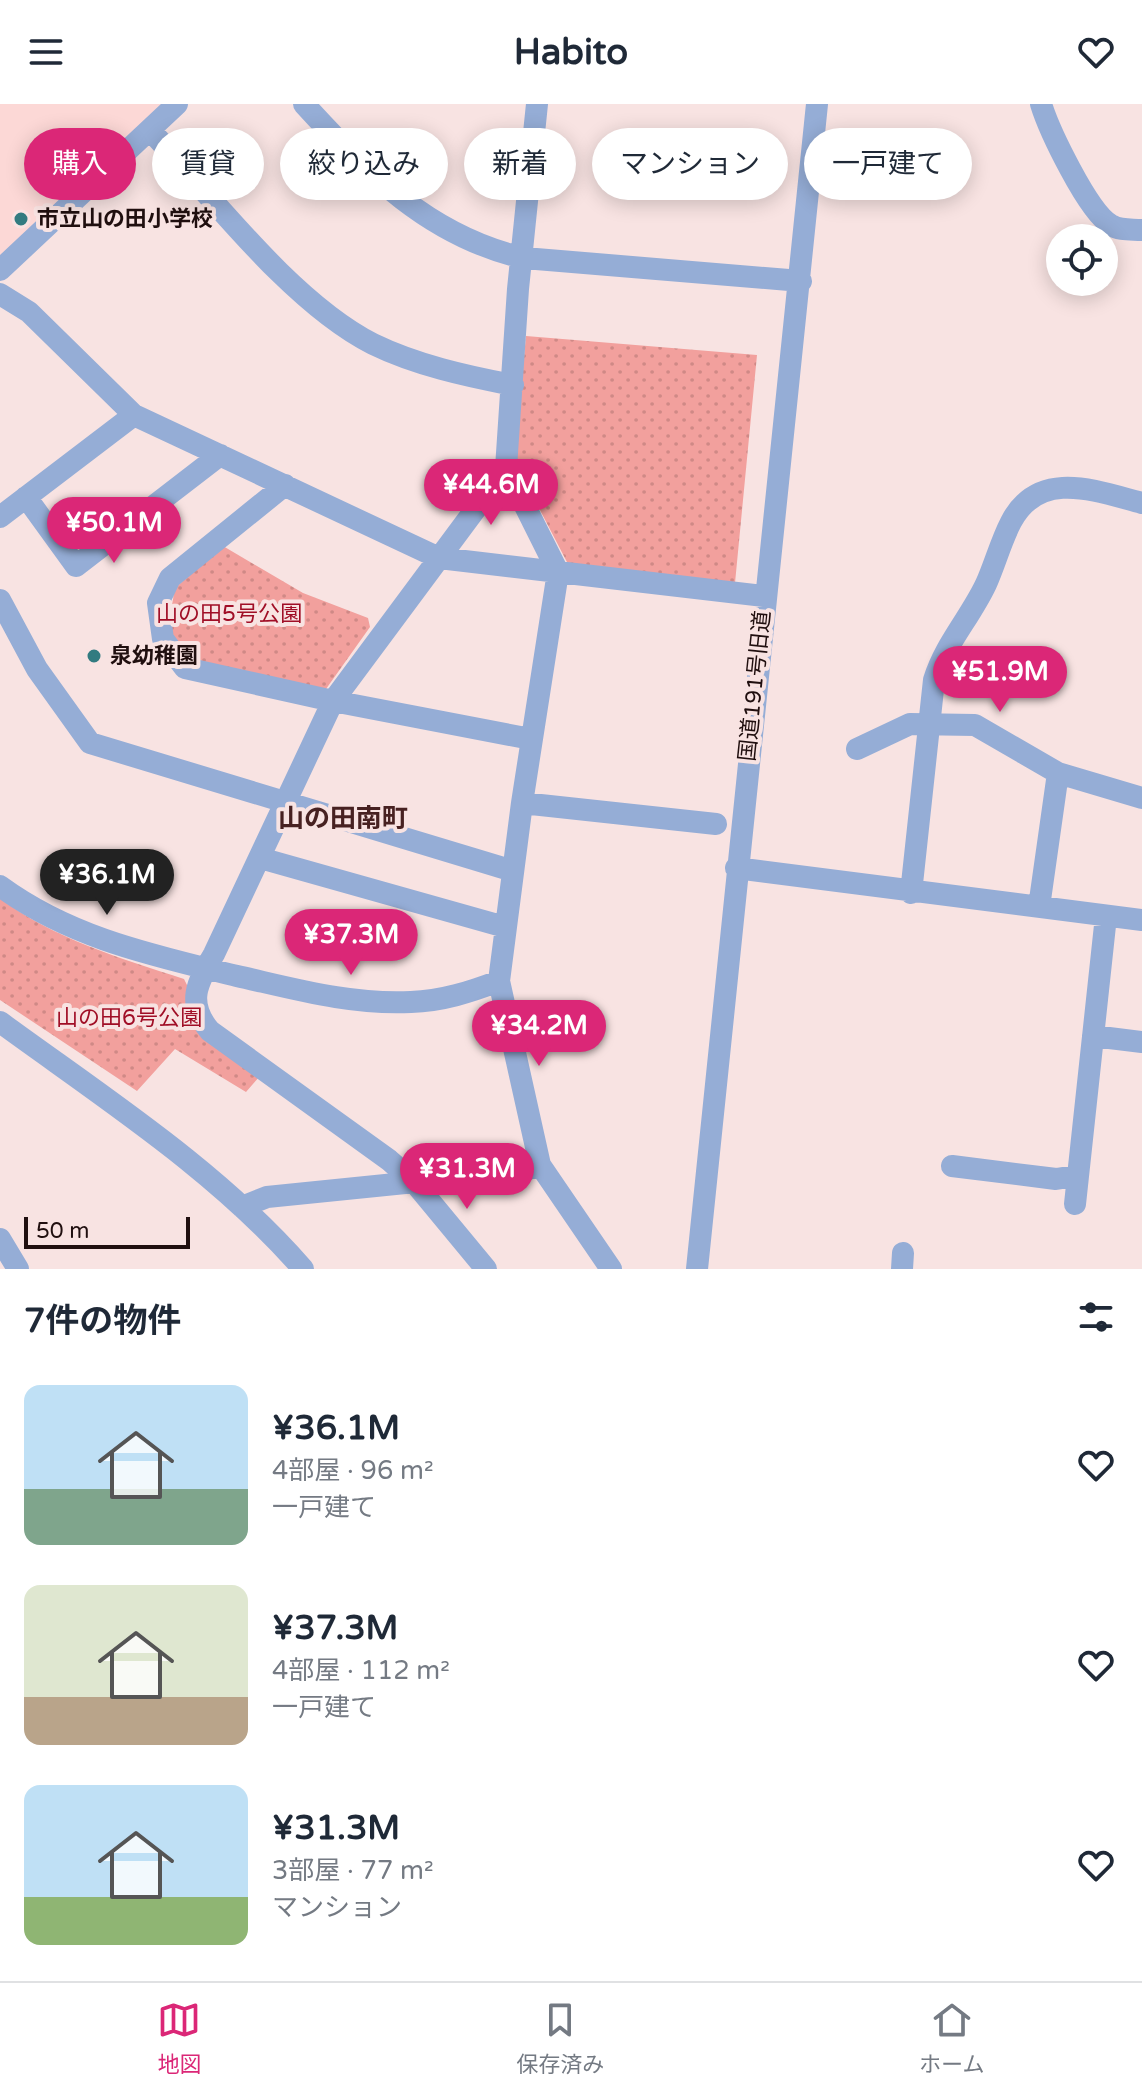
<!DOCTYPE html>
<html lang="ja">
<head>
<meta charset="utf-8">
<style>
	:root { --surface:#fff; --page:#f2f2f3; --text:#1f2937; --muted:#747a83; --line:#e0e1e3; --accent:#db2777 }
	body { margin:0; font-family:"Varela Round","Noto Sans JP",sans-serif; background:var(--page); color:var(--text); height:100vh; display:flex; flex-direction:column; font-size:30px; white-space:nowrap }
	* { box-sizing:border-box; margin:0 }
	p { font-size:26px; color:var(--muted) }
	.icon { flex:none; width:44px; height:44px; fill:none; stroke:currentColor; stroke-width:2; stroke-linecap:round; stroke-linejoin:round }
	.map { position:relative; height:1165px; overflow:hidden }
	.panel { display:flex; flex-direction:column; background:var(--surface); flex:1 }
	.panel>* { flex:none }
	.hud { position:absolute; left:24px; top:24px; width:1094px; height:72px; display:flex; gap:16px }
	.controls { position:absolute; left:1046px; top:120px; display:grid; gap:16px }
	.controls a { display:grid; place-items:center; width:72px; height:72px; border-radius:50%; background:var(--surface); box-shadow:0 4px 20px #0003; font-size:40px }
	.scale { position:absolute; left:24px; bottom:20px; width:166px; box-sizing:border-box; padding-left:8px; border:4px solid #200f0f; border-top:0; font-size:22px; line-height:28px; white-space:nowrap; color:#200f0f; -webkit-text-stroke:6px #f8e3e2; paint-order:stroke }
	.price { position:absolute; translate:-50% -68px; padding:0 18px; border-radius:28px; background:var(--accent); color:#fff; font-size:26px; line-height:52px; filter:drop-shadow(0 2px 4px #0008) }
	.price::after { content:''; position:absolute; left:50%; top:48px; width:24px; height:18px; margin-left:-12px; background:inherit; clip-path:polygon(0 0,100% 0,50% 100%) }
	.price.active { background:#222; color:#fff }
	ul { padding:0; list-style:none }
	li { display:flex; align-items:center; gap:24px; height:200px; padding:0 24px }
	li span { display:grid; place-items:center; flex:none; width:224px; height:160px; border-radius:16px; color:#555 }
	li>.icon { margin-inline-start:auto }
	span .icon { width:96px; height:96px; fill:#fffc; stroke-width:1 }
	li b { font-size:34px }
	h2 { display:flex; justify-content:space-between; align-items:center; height:96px; padding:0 24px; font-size:34px }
	.pill { padding:0 28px; border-radius:36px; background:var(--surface); box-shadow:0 4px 20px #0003; font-size:28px; line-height:72px }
	.pill.active { background:var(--accent); color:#fff }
	header { display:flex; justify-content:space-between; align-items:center; height:104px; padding:0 24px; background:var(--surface); font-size:36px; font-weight:700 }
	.tabs { display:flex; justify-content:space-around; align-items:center; height:112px; border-top:2px solid var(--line); background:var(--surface); font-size:22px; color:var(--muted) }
	.tabs a { display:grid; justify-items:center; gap:4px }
	.tabs .active { color:var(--accent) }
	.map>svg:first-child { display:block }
	.built { fill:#fcd8d6 }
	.park { fill:url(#park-dots) }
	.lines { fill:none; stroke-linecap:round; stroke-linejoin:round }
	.minor { stroke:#95add6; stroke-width:22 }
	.poi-dot { fill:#327b80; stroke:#f8e3e2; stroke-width:3 }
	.labels { text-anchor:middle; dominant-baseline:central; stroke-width:8; stroke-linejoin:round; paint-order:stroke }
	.poi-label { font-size:22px; font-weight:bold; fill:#200f0f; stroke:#f8e3e2; text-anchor:start }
	.park-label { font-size:22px; fill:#a00e26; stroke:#f8e3e2 }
	.street-label { font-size:22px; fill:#200f0f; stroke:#f8e3e2 }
	.quarter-label { font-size:26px; font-weight:bold; fill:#472121; stroke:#f8e3e2 }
</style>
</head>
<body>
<header><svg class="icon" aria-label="menu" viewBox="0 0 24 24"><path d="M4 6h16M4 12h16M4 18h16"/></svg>Habito<svg class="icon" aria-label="heart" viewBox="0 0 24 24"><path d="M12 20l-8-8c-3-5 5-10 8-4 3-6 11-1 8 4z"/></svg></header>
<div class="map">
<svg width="1142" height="1165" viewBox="0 0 1142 1165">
	<defs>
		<pattern id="park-dots" width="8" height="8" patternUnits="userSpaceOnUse" patternTransform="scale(2)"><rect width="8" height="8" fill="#f2a09d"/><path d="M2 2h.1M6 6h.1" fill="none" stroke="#cf8986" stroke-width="1.8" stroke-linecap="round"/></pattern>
	</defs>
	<rect width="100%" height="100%" fill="#f8e3e2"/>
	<!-- built -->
	<path class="built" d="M 0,0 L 162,0 L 0,155 Z"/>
	<!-- park -->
	<path class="park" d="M 526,232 L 757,251 L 735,479 L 568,460 L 514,356 Z
		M 223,442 L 303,489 L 368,514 L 370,523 L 326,585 L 192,559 L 173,540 L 169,518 L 175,484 Z
		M 0,794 C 54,835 120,854 184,875 L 190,887 L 260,972 L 246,988 L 175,945 L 137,987 L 0,896 Z"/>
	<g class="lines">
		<!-- minor -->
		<path class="minor" d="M 304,0 C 367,69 430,133 524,154 L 801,177
			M 537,0 L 518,185 L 506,364 L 558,468 L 522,699 L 499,877 L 540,1061 L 611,1165
			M 1041,0 C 1049,26 1088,108 1111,121 C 1120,127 1132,125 1142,126
			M 150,26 C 212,93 292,199 373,240 C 416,261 466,272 513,281
			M 0,166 L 177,0
			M 0,190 L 29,208 L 134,311 L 439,454 L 764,492
			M 285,381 L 170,474 L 158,499 L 163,535 L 185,564 L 333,597 L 531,635
			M 26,393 L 76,462 L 220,351
			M 0,413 L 134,311
			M 0,496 L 37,565 L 90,639 L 513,767
			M 857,645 L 910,620 L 975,621 L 1058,669 L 1142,694
			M 522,699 L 716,720
			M 260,754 L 505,823
			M 736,764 L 1142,816
			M 0,782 C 71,834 152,851 237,872 C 295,885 351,901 411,898 C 442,897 470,888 499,877
			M 911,789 L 934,576 C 945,540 970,514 986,480 C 995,460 1001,437 1011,418 C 1039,364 1096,387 1142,399
			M 1039,803 L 1058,669
			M 0,918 C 104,994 218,1067 303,1165
			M 1093,932 L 1142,938
			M 952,1062 L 1056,1075 L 1075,1072
			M 1075,1100 L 1106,812
			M 242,1103 L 267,1093 L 523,1067 L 540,1061
			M 0,1135 L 18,1165
			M 486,1165 L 414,1078 L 389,1056 L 210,927 C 186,899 197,879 214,850 L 333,597 L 506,364
			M 697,1165 L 817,0
			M 902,1165 L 903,1149"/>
	</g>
	<!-- markers -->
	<g class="poi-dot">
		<circle cx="21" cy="115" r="8"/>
		<circle cx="94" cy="552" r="8"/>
	</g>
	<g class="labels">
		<!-- poi labels -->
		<g class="poi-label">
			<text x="37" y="115">市立山の田小学校</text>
			<text x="110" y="552">泉幼稚園</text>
		</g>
		<!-- park labels -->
		<g class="park-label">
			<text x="229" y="510">山の田5号公園</text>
			<text x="129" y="914">山の田6号公園</text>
		</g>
		<!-- street labels -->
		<g class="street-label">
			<text transform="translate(755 582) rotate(-84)">国道191号旧道</text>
		</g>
		<!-- quarter labels -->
		<g class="quarter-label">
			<text x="343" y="714">山の田南町</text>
		</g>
	</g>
</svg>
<div class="controls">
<a><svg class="icon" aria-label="locate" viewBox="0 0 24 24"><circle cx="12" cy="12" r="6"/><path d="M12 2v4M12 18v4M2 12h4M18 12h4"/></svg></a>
</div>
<div class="scale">50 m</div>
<b class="price" style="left:491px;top:423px">¥44.6M</b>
<b class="price" style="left:114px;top:461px">¥50.1M</b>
<b class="price" style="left:1000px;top:610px">¥51.9M</b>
<b class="price active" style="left:107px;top:813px">¥36.1M</b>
<b class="price" style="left:351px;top:873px">¥37.3M</b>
<b class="price" style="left:539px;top:964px">¥34.2M</b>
<b class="price" style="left:467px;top:1107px">¥31.3M</b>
<div class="hud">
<a class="pill active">購入</a>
<a class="pill">賃貸</a>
<a class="pill">絞り込み</a>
<a class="pill">新着</a>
<a class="pill">マンション</a>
<a class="pill">一戸建て</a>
</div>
</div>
<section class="panel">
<h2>7件の物件<svg class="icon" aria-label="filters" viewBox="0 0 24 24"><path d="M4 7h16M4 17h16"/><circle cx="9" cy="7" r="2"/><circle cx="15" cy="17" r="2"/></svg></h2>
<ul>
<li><span style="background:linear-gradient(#bfe0f5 65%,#7fa58c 0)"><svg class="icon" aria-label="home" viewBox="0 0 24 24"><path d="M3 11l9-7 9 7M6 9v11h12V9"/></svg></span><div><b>¥36.1M</b><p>4部屋 · 96 m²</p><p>一戸建て</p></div><svg class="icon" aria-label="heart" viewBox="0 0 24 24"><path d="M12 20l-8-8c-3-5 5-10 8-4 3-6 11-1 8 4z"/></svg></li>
<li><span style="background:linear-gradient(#dfe7d0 70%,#b9a48a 0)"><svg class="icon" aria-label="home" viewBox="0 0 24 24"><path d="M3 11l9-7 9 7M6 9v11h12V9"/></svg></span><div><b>¥37.3M</b><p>4部屋 · 112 m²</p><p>一戸建て</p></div><svg class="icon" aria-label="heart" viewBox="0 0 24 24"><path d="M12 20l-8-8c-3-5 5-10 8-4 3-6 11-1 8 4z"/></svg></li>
<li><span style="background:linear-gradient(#bfe0f5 70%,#8fb573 0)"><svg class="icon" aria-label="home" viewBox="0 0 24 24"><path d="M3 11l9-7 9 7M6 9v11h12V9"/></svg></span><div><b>¥31.3M</b><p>3部屋 · 77 m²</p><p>マンション</p></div><svg class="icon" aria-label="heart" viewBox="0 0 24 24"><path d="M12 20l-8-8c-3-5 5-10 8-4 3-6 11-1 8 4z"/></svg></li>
</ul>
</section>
<nav class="tabs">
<a class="active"><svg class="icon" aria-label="map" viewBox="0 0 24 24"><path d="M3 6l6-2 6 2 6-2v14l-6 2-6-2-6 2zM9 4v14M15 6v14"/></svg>地図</a>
<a><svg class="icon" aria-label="saved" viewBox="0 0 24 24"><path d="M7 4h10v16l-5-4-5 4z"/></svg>保存済み</a>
<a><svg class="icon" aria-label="home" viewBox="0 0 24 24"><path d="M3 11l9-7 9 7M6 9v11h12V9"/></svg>ホーム</a>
</nav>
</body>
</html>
